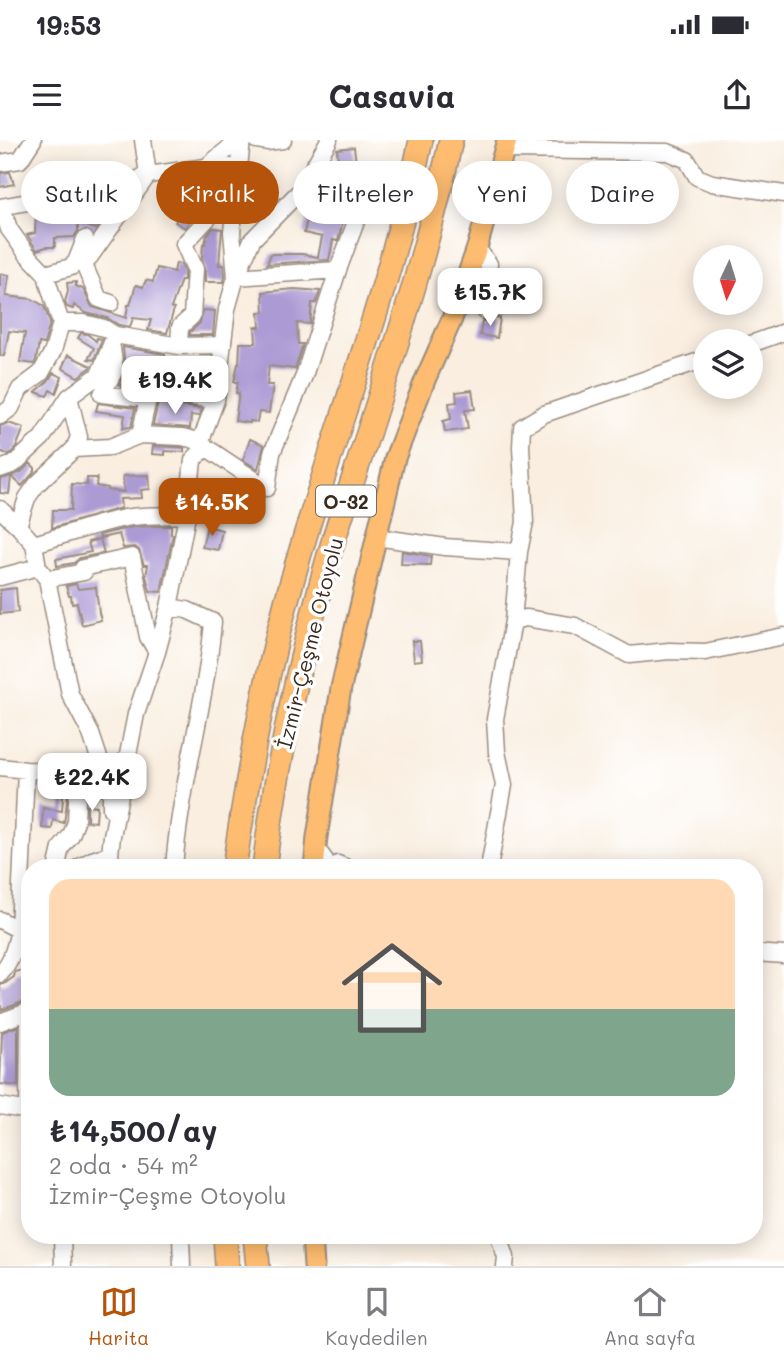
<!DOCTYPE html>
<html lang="tr">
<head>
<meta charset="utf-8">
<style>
	:root { --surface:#fff; --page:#f7f7f7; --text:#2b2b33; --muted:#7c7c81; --line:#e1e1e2; --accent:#b45309 }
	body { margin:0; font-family:Mali,sans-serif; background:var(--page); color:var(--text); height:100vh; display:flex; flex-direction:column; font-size:26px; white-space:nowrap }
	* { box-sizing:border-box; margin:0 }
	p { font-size:23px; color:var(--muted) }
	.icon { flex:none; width:38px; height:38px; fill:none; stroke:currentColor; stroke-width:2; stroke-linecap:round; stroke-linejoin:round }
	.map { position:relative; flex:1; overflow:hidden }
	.drawer { position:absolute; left:21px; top:719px; width:742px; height:385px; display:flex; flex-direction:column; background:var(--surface); border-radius:28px; box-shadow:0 4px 18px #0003 }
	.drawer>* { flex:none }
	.banner { position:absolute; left:21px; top:21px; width:742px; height:63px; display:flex; gap:14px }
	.needle { width:46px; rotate:184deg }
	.tools { position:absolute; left:693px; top:105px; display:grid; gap:14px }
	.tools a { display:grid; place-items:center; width:70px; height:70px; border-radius:50%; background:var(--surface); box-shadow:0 4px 18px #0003; font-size:35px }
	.price { position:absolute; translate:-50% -60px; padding:0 16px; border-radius:14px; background:#fff; color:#222; font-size:23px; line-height:46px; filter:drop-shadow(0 2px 4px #0008) }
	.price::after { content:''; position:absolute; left:50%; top:42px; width:21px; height:16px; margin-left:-10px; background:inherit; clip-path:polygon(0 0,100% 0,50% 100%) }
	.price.current { background:var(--accent); color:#fff }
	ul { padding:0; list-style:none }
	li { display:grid; align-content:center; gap:14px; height:371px; padding:0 28px }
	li+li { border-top:2px solid var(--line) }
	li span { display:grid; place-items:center; height:217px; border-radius:21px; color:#555 }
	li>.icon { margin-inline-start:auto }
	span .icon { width:126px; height:126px; fill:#fffc; stroke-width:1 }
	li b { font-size:30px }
	.pill { padding:0 24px; border-radius:32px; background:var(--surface); box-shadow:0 4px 18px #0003; font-size:24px; line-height:63px }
	.pill.current { background:var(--accent); color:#fff }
	.status { display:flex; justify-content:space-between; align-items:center; height:49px; padding:0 35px; background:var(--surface); direction:ltr }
	.status svg { height:19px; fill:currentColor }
	header { display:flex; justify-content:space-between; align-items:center; height:91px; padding:0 28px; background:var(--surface); font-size:32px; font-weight:700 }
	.tab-bar { display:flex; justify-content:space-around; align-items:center; height:98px; border-top:2px solid var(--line); background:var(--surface); font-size:19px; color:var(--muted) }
	.tab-bar a { display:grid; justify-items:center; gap:4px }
	.tab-bar .current { color:var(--accent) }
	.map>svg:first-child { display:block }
	.building { fill:#ac9ad4 }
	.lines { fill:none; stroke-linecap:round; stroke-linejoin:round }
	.minor-casing { stroke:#9a8c7f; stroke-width:19 }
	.major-casing { stroke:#9a8c7f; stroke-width:23 }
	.highway-casing { stroke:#9a8c7f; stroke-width:26 }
	.minor { stroke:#fff; stroke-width:16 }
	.major { stroke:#fdbc70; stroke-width:19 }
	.highway { stroke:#fdbc70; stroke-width:23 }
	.labels { text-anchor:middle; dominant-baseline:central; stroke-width:7; stroke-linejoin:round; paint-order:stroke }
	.shield { fill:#fff; stroke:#766a62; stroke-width:2 }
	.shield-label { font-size:19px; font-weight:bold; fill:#3b2a1e }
	.street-label { font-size:21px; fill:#3b2a1e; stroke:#fff }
</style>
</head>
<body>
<div class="status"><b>19:53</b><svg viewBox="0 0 49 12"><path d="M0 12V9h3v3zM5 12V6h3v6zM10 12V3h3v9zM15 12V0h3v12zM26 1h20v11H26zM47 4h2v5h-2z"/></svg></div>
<header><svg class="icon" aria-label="menu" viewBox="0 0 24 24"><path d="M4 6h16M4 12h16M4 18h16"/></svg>Casavia<svg class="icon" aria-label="share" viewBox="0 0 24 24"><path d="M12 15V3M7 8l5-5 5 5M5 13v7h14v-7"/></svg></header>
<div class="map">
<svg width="784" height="1126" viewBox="0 0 784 1126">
	<rect width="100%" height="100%" fill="#fff"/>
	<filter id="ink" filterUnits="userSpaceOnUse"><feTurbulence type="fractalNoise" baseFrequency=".0143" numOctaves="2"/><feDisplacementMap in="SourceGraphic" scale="14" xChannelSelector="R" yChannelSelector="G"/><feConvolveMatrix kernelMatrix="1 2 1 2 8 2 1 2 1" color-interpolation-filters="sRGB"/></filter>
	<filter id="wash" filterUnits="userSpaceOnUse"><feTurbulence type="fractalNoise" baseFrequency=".00686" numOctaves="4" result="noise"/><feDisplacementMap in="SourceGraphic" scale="28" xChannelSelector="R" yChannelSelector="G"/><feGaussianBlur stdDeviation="1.57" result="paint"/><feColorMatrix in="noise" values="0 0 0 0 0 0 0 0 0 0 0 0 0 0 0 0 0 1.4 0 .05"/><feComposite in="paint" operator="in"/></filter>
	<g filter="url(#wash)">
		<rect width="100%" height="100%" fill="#f9eee0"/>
		<g id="blocks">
			<!-- building -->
			<path class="building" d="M 354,7 L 356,23 L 338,20 L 337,9 Z
				M 10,32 L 14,44 L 0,47 L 0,33 Z
				M 199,40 L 212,47 L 202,68 L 199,66 L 185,88 L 175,82 L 184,69 Z
				M 527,49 L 537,50 L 535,67 L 526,66 Z
				M 329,56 L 348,62 L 338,101 L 333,100 L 329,120 L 267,124 L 271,114 L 302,114 L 318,117 L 322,97 L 304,93 L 308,74 L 322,78 Z
				M 80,60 L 89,60 L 88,71 L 106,75 L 97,89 L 78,84 L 78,91 L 74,97 L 55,98 L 55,107 L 46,107 L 37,110 L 27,95 L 35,93 L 36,71 L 49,69 L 61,69 L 61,66 Z
				M 213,88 L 222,89 L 219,125 L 224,125 L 225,136 L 224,142 L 205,142 L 205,129 L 202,118 L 203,104 L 205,104 L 207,95 Z
				M 176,123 L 181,124 L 184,131 L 184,140 L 181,140 L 171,168 L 174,169 L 167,193 L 148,190 L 151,180 L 133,178 L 130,187 L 119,185 L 107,178 L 86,173 L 74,165 L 73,169 L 67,167 L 65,162 L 68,151 L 67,143 L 76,142 L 76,146 L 83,149 L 92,167 L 126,178 L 128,165 L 130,165 L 136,145 L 143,147 L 146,140 L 153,142 L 157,128 L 174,132 Z
				M 0,134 L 9,135 L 6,156 L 32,159 L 44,166 L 50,183 L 44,204 L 39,203 L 36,220 L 34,224 L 20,222 L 25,193 L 9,191 L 4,216 L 0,216 Z
				M 294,149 L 320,151 L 316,163 L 312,163 L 310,184 L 297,183 L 298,204 L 303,204 L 295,229 L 269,226 L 267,245 L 273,245 L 269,273 L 259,272 L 257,282 L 250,281 L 250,283 L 235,281 L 239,253 L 236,253 L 238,242 L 234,242 L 238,224 L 239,224 L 240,203 L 256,203 L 255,187 L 260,187 L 259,172 L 264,172 L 263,152 Z
				M 203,170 L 215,171 L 213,195 L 190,195 L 190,192 L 200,183 Z
				M 494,177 L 500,178 L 497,198 L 480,195 L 482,181 L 489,181 Z
				M 81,193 L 87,194 L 96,201 L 97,198 L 102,199 L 94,220 L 88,219 L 94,208 L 78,198 Z
				M 123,207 L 165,214 L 164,238 L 150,237 L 150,242 L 142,248 L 119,245 L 125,229 Z
				M 68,215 L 91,226 L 90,228 L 78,237 L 62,228 Z
				M 184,231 L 201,232 L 200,247 L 172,244 L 172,241 L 183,242 Z
				M 53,233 L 62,237 L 56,253 L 50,250 L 47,256 L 36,252 L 48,241 Z
				M 472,250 L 475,269 L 465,270 L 468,289 L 445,292 L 443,281 L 451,279 L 449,263 L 457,262 L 456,252 Z
				M 98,263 L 135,268 L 131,287 L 123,288 L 125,275 L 96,271 Z
				M 158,263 L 202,269 L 199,276 L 191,275 L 190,288 L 153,285 Z
				M 8,283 L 24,288 L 17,305 L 18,306 L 9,315 L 0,311 L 0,286 Z
				M 250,299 L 264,305 L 258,329 L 243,320 Z
				M 153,306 L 181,307 L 184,308 L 184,312 L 165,311 L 165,315 L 152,314 Z
				M 30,323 L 35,328 L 35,331 L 22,346 L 11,336 L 21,332 Z
				M 149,335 L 150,349 L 141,350 L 142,358 L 120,359 L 121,368 L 52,388 L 53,370 L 71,370 L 72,344 L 87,345 L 87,338 L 97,338 L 96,346 L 108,348 L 107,350 L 124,352 L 123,336 Z
				M 9,337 L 11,337 L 9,354 L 0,353 L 0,339 Z
				M 245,349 L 248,360 L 212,370 L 209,360 Z
				M 152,386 L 171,386 L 171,394 L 173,394 L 161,452 L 150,451 L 146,436 L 148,425 L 144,425 L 139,410 L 135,407 L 123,408 L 119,394 L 100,398 L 99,395 L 132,387 Z
				M 207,386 L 222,390 L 218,410 L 202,407 Z
				M 100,399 L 104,413 L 80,418 L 74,423 L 57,426 L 56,419 L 91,412 L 88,402 Z
				M 402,411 L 431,416 L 430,425 L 401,424 Z
				M 76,444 L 78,449 L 96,447 L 99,473 L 101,480 L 82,485 L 77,463 L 72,464 L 71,456 L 69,456 L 66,446 Z
				M 16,448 L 18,472 L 0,474 L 0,450 Z
				M 412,501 L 420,501 L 422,520 L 414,521 Z
				M 64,641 L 70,641 L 64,683 L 53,680 L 52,689 L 42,688 L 43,668 L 62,671 Z
				M 87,665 L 97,666 L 96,682 L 87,681 Z
				M 23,830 L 30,834 L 30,862 L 23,862 L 1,870 L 0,844 L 4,844 L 14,837 L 15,832 Z
				M 18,886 L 18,946 L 0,944 L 2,892 Z"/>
		</g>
	</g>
	<g filter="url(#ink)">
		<use href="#blocks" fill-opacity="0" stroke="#9a8c7f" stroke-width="2"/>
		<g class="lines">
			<defs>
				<path id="minor" d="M 256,0 L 267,2 L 283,0
					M 503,10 L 668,12 L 687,20 L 697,37 L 712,43 L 784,54
					M 0,23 L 20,20 L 33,0
					M 314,26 L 329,0
					M 206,27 L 239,0
					M 0,67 L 50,58 L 79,50 L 112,50 L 148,35 L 206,27 L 239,27
					M 2,67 L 9,89 L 27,114 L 46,134 L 71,127 L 76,122 L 84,125 L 148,35 L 143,0
					M 477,108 L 489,124 L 485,171
					M 76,122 L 85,99
					M 84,125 L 99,159 L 111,163
					M 46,134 L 49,146 L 61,183 L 84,183 L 104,188 L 115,195 L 179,206 L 223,205
					M 751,204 L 784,192
					M 179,206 L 180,187 L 192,176 L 195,129 L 184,104 L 223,62 L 235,58
					M 112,208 L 115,230 L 102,254 L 148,259
					M 69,257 L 79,297 L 74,309
					M 0,276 L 11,268 L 20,249 L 41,233 L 53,211 L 61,183
					M 140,295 L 148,259 L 152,252 L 216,260
					M 0,329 L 14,324 L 42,298 L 69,257 L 99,235 L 115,195
					M 0,369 L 18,386 L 34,404 L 38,427 L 47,439 L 70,554 L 91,594 L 111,654 L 111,669
					M 18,386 L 27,358 L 37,344 L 74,309 L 110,307 L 140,295 L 182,297 L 195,300 L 267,348 L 272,313 L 304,236 L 338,130 L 364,60 L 362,35 L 314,26 L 300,51 L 252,100 L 236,137 L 338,130
					M 376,397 L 445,407 L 519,412 L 513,481 L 495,579 L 497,612 L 504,645 L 489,728
					M 34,404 C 66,395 98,382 131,377 C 149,375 168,375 187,376
					M 519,412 L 525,382 L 521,307 L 522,287 L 544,274 L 705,219
					M 0,437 L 38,427
					M 47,439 L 84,432 L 83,428 L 132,417 L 148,497 L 157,512
					M 169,467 L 187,470 L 213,482 C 206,565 180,645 174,728
					M 513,481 L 526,478 L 575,486 L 629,515 L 669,511 L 705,512 L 784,496
					M 0,627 L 26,630 L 68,631 L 92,626
					M 316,708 L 325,720 L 326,728
					M 59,728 L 57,725 L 61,708 L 71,695 L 76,682 L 77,660 L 83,627
					M 78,728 L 92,720 L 110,714
					M 112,728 L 110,714 L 112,696 L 136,574 L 157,512 L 169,467 L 187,376 L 193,320 L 203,310 L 200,303 L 216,260 L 227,169 L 236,137 L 232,92 L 242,0
					M 337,728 L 338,724 L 347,728
					M 0,780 L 19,790 L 30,793
					M 754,813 L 784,815
					M 0,834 C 12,821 15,808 19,790 L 26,630
					M 0,882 L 27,872 L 29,881 L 28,971
					M 0,966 L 30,971
					M 62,1096 L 63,1126
					M 181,1096 L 182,1126
					M 499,1096 L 506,1117 L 505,1126"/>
				<path id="major" d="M 314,728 L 317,697 L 341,548 L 395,318 L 425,240 L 452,179 L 477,108 L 507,0
					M 312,1096 L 314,1126"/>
				<path id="highway" d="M 234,728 C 249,626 267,526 296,427 C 337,284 391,146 421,0
					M 264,728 C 276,630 296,533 323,437 C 337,384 356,333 372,281 C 402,188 431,95 451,0
					M 225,1096 L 227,1126
					M 255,1096 L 258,1126"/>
			</defs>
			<!-- minor casing -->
			<use href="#minor" class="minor-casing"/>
			<!-- major casing -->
			<use href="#major" class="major-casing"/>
			<!-- highway casing -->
			<use href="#highway" class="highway-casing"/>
			<!-- minor -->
			<use href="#minor" class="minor"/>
			<!-- major -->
			<use href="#major" class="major"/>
			<!-- highway -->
			<use href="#highway" class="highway"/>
		</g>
	</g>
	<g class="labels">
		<!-- shield labels -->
		<rect class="shield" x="316" y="345.5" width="60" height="31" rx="5"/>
		<g class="shield-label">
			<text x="346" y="361">O-32</text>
		</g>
		<!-- street labels -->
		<g class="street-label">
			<text transform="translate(309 503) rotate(-76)">İzmir-Çeşme Otoyolu</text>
		</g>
	</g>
</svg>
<div class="tools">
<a><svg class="needle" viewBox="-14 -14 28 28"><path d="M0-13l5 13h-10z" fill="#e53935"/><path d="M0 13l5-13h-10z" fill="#7c7c81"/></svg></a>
<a><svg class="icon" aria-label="layers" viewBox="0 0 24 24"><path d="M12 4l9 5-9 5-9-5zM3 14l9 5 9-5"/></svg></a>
</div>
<b class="price" style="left:490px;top:188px">₺15.7K</b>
<b class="price" style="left:175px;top:276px">₺19.4K</b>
<b class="price current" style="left:212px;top:398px">₺14.5K</b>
<b class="price" style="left:92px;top:673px">₺22.4K</b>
<div class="banner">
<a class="pill">Satılık</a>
<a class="pill current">Kiralık</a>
<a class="pill">Filtreler</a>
<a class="pill">Yeni</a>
<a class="pill">Daire</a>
</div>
<section class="drawer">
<ul>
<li><span style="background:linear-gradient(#ffd9b3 60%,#7fa58c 0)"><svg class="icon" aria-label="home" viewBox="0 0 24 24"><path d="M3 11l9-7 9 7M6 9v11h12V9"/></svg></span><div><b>₺14,500/ay</b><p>2 oda · 54 m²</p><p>İzmir-Çeşme Otoyolu</p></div></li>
</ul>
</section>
</div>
<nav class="tab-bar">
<a class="current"><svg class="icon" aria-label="map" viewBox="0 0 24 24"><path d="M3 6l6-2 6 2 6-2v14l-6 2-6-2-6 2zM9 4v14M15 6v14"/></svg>Harita</a>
<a><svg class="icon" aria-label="saved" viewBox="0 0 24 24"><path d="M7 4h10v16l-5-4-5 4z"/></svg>Kaydedilen</a>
<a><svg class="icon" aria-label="home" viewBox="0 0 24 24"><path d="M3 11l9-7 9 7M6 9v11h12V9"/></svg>Ana sayfa</a>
</nav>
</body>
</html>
